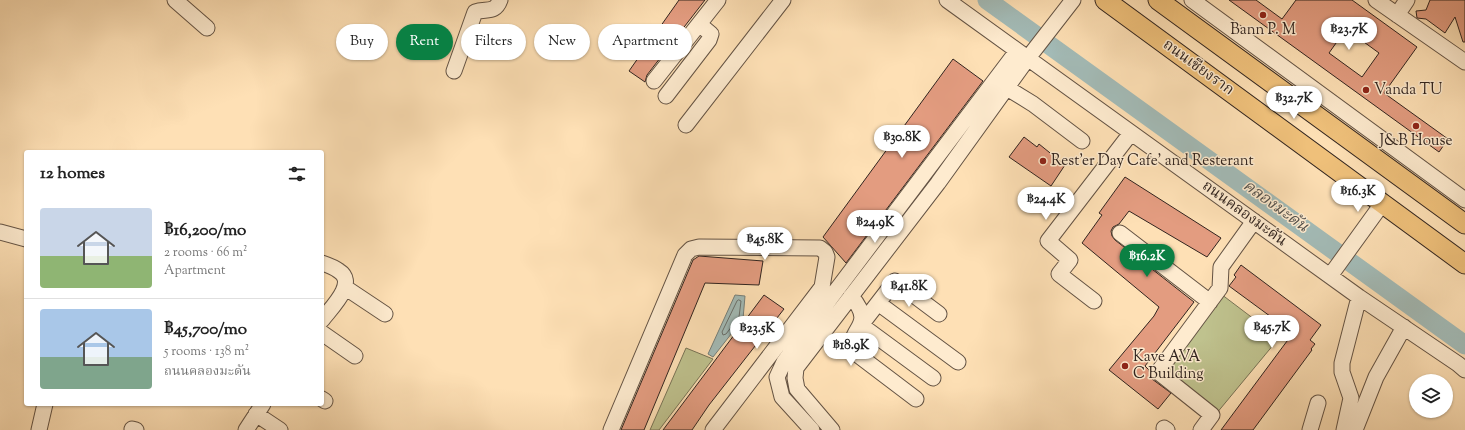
<!DOCTYPE html>
<html lang="en">
<head>
<meta charset="utf-8">
<style>
	:root { --surface:#fff; --page:#f6f6f6; --text:#222; --muted:#767676; --line:#e0e0e0; --accent:#0b8043 }
	body { margin:0; font-family:"Sorts Mill Goudy","Noto Serif Thai",serif; background:var(--page); color:var(--text); height:100vh; display:flex; flex-direction:column; font-size:15px; white-space:nowrap }
	* { box-sizing:border-box; margin:0 }
	p { font-size:13px; color:var(--muted) }
	.icon { flex:none; width:22px; height:22px; fill:none; stroke:currentColor; stroke-width:2; stroke-linecap:round; stroke-linejoin:round }
	.map { position:relative; flex:1; overflow:hidden }
	.sheet { position:absolute; left:24px; top:150px; width:300px; height:256px; display:flex; flex-direction:column; background:var(--surface); border-radius:4px; box-shadow:0 1px 3px #0004 }
	.sheet>* { flex:none }
	.top-card { position:absolute; left:336px; top:24px; width:380px; height:36px; display:flex; gap:8px }
	.buttons { position:absolute; left:1409px; top:374px; display:grid; gap:8px }
	.buttons a { display:grid; place-items:center; width:44px; height:44px; border-radius:50%; background:var(--surface); box-shadow:0 1px 3px #0004; font-size:20px }
	.price { position:absolute; translate:-50% -34px; padding:0 9px; border-radius:14px; background:#fff; color:#222; font-size:13px; line-height:26px; filter:drop-shadow(0 1px 2px #0008) }
	.price::after { content:''; position:absolute; left:50%; top:24px; width:12px; height:9px; margin-left:-6px; background:inherit; clip-path:polygon(0 0,100% 0,50% 100%) }
	.price.selected { background:var(--accent); color:#fff }
	ul { padding:0; list-style:none }
	li { display:flex; align-items:center; gap:12px; height:100px; padding:0 16px }
	li+li { border-top:1px solid var(--line) }
	li span { display:grid; place-items:center; flex:none; width:112px; height:80px; border-radius:4px; color:#555 }
	li>.icon { margin-inline-start:auto }
	span .icon { width:48px; height:48px; fill:#fffc; stroke-width:1 }
	li b { font-size:17px }
	h2 { display:flex; justify-content:space-between; align-items:center; height:48px; padding:0 16px; font-size:17px }
	.pill { padding:0 14px; border-radius:18px; background:var(--surface); box-shadow:0 1px 3px #0004; font-size:14px; line-height:36px }
	.pill.selected { background:var(--accent); color:#fff }
	.map>svg:first-child { display:block }
	.green { fill:#bfc28e; stroke:#787356 }
	.water { fill:#a3bbb7; stroke:#757f7a }
	.lines { fill:none; stroke-linecap:round; stroke-linejoin:round }
	.shore { stroke:#6a706b; stroke-width:1 }
	.river { stroke:#a3bbb7; stroke-width:19 }
	.building { fill:#e39c80; stroke:#31241f; fill-rule:evenodd }
	.minor-casing { stroke:#645344; stroke-width:17 }
	.major-casing { stroke:#31241f; stroke-width:21 }
	.minor { stroke:#feebcf; stroke-width:15 }
	.major { stroke:#efc07a; stroke-width:19 }
	.poi-dot { fill:#8f2418; stroke:#feebcf; stroke-width:1.5 }
	.labels { text-anchor:middle; dominant-baseline:central; stroke-width:3; stroke-linejoin:round; paint-order:stroke }
	.poi-label { font-size:15px; fill:#31241f; stroke:#feebcf; text-anchor:start }
	.street-label { font-size:15px; fill:#31241f; stroke:#feebcf }
	.water-label { font-size:16px; font-style:italic; fill:#53514d; stroke:#feebcf }
</style>
</head>
<body>
<div class="map">
<svg width="1465" height="430" viewBox="0 0 1465 430">
	<rect width="100%" height="100%" fill="#fee0b5"/>
	<filter id="stains"><feTurbulence type="fractalNoise" baseFrequency=".005" numOctaves="4"/><feColorMatrix values="0 0 0 0 .2 0 0 0 0 .09 0 0 0 0 .02 0 0 0 .5 -.17"/></filter>
	<radialGradient id="worn" r=".72"><stop offset=".6" stop-color="#630" stop-opacity="0"/><stop offset="1" stop-color="#630" stop-opacity=".3"/></radialGradient>
	<!-- green -->
	<path class="green" d="M 1217,291 L 1279,338 L 1216,414 L 1156,368 Z
		M 686,348 L 713,359 L 659,430 L 650,430 Z"/>
	<!-- water -->
	<path class="water" d="M 735,295 L 745,296 L 743,319 L 713,357 L 708,354 Z"/>
	<g class="lines">
		<!-- shore -->
		<path class="shore" d="M 739,300 L 741,301 L 739,317 L 726,334 L 723,335 L 722,332 L 737,301 Z"/>
		<!-- river -->
		<path class="river" d="M 987,0 L 1465,345"/>
	</g>
	<!-- building -->
	<path class="building" d="M 679,0 L 705,0 L 647,75 L 645,82 L 629,71 Z
		M 1229,0 L 1256,0 L 1282,19 L 1296,0 L 1352,0 L 1417,47 L 1384,93 L 1448,139 L 1439,152 ZM 1346,29 L 1379,53 L 1362,77 L 1329,53 Z
		M 1430,0 L 1465,0 L 1465,42 L 1463,42 L 1455,17 L 1445,33 L 1426,19 L 1417,18 L 1416,11 L 1426,10 Z
		M 953,59 L 983,81 L 846,263 L 823,237 Z
		M 1024,137 L 1037,147 L 1039,144 L 1065,165 L 1051,186 L 1009,157 Z
		M 1125,177 L 1221,238 L 1207,257 L 1129,211 L 1119,224 L 1113,227 L 1111,231 L 1112,236 L 1115,240 L 1194,302 L 1145,366 L 1149,370 L 1150,375 L 1152,379 L 1171,393 L 1158,409 L 1109,370 L 1154,316 L 1159,307 L 1082,243 L 1102,215 L 1099,213 Z
		M 699,256 L 763,261 L 759,285 L 705,283 L 644,430 L 621,430 L 693,260 Z
		M 1241,265 L 1321,325 L 1310,340 L 1315,344 L 1311,349 L 1312,350 L 1253,430 L 1221,430 L 1293,333 L 1229,286 L 1236,277 L 1234,275 Z
		M 764,295 L 784,309 L 709,405 L 692,430 L 663,430 Z"/>
	<g class="lines">
		<defs>
			<path id="minor" d="M 175,0 L 207,28
				M 947,0 L 1359,297 L 1458,364 L 1465,370
				M 1192,0 L 1465,200
				M 1376,0 L 1465,62
				M 1397,15 L 1407,0
				M 454,71 L 475,12 C 486,8 495,14 500,0
				M 654,81 L 718,0
				M 1007,88 L 1033,104 L 1082,141
				M 666,96 L 709,40 L 711,34 L 699,24
				M 686,125 L 783,0
				M 0,232 L 26,239
				M 1120,233 L 1210,302
				M 322,263 C 328,265 334,267 339,271 C 358,283 330,309 322,320
				M 1330,276 L 1382,204
				M 346,288 L 385,314
				M 851,296 C 878,328 845,327 854,352 L 916,399
				M 1094,301 L 1059,274 L 1070,260 L 1048,241 L 1131,133
				M 878,303 L 895,281 L 939,314
				M 322,333 L 355,356
				M 933,378 L 861,325 L 878,303 L 958,362
				M 322,399 L 325,401
				M 256,414 L 280,430
				M 1164,428 L 1167,430
				M 132,429 L 136,430
				M 39,430 L 45,404
				M 246,430 L 263,404
				M 611,430 L 685,255 L 691,249 L 699,247 L 820,248 L 825,252 L 827,257 L 822,287 L 713,430
				M 812,430 L 782,397 L 777,377 L 784,362 L 832,296 L 1017,51
				M 832,430 L 797,389 L 795,378 L 796,368 L 938,183 L 1028,58 L 1073,0
				M 1201,430 L 1212,415 L 1158,372 L 1220,288 L 1221,267 L 1254,221
				M 1310,430 L 1318,403
				M 1344,430 L 1351,398 L 1342,372 L 1342,363 L 1359,297
				M 1355,430 L 1376,377 L 1404,327"/>
			<path id="major" d="M 1105,0 L 1465,264
				M 1158,0 L 1465,224"/>
		</defs>
		<!-- minor casing -->
		<use href="#minor" class="minor-casing"/>
		<!-- major casing -->
		<use href="#major" class="major-casing"/>
		<!-- minor -->
		<use href="#minor" class="minor"/>
		<!-- major -->
		<use href="#major" class="major"/>
	</g>
	<!-- markers -->
	<g class="poi-dot">
		<circle cx="1263" cy="15" r="4"/>
		<circle cx="1366" cy="90" r="4"/>
		<circle cx="1416" cy="126" r="4"/>
		<circle cx="1043" cy="161" r="4"/>
		<circle cx="1125" cy="366" r="4"/>
	</g>
	<g class="labels">
		<!-- poi labels -->
		<g class="poi-label">
			<text x="1263" y="30" text-anchor="middle">Bann P. M</text>
			<text x="1374" y="90">Vanda TU</text>
			<text x="1416" y="141" text-anchor="middle">J&amp;B House</text>
			<text x="1051" y="161">Rest'er Day Cafe' and Resterant</text>
			<text x="1133" y="357">Kave AVA<tspan x="1133" dy="17">C Building</tspan></text>
		</g>
		<!-- street labels -->
		<g class="street-label">
			<text transform="translate(1198 68) rotate(36)">ถนนเชียงราก</text>
			<text transform="translate(1244 214) rotate(36)">ถนนคลองมะดัน</text>
		</g>
		<!-- water labels -->
		<g class="water-label">
			<text transform="translate(1275 207) rotate(36)">คลองมะดัน</text>
		</g>
	</g>
	<rect width="100%" height="100%" filter="url(#stains)"/>
	<rect width="100%" height="100%" fill="url(#worn)"/>
</svg>
<div class="buttons">
<a><svg class="icon" aria-label="layers" viewBox="0 0 24 24"><path d="M12 4l9 5-9 5-9-5zM3 14l9 5 9-5"/></svg></a>
</div>
<b class="price" style="left:1349px;top:51px">฿23.7K</b>
<b class="price" style="left:1294px;top:120px">฿32.7K</b>
<b class="price" style="left:902px;top:159px">฿30.8K</b>
<b class="price" style="left:1358px;top:213px">฿16.3K</b>
<b class="price" style="left:1046px;top:221px">฿24.4K</b>
<b class="price" style="left:875px;top:244px">฿24.9K</b>
<b class="price" style="left:765px;top:261px">฿45.8K</b>
<b class="price selected" style="left:1147px;top:278px">฿16.2K</b>
<b class="price" style="left:909px;top:308px">฿41.8K</b>
<b class="price" style="left:1272px;top:349px">฿45.7K</b>
<b class="price" style="left:757px;top:350px">฿23.5K</b>
<b class="price" style="left:851px;top:367px">฿18.9K</b>
<div class="top-card">
<a class="pill">Buy</a>
<a class="pill selected">Rent</a>
<a class="pill">Filters</a>
<a class="pill">New</a>
<a class="pill">Apartment</a>
</div>
<section class="sheet">
<h2>12 homes<svg class="icon" aria-label="filters" viewBox="0 0 24 24"><path d="M4 7h16M4 17h16"/><circle cx="9" cy="7" r="2"/><circle cx="15" cy="17" r="2"/></svg></h2>
<ul>
<li><span style="background:linear-gradient(#c9d6e8 60%,#8fb573 0)"><svg class="icon" aria-label="home" viewBox="0 0 24 24"><path d="M3 11l9-7 9 7M6 9v11h12V9"/></svg></span><div><b>฿16,200/mo</b><p>2 rooms · 66 m²</p><p>Apartment</p></div></li>
<li><span style="background:linear-gradient(#a9c7e8 60%,#7fa58c 0)"><svg class="icon" aria-label="home" viewBox="0 0 24 24"><path d="M3 11l9-7 9 7M6 9v11h12V9"/></svg></span><div><b>฿45,700/mo</b><p>5 rooms · 138 m²</p><p>ถนนคลองมะดัน</p></div></li>
</ul>
</section>
</div>
</body>
</html>
